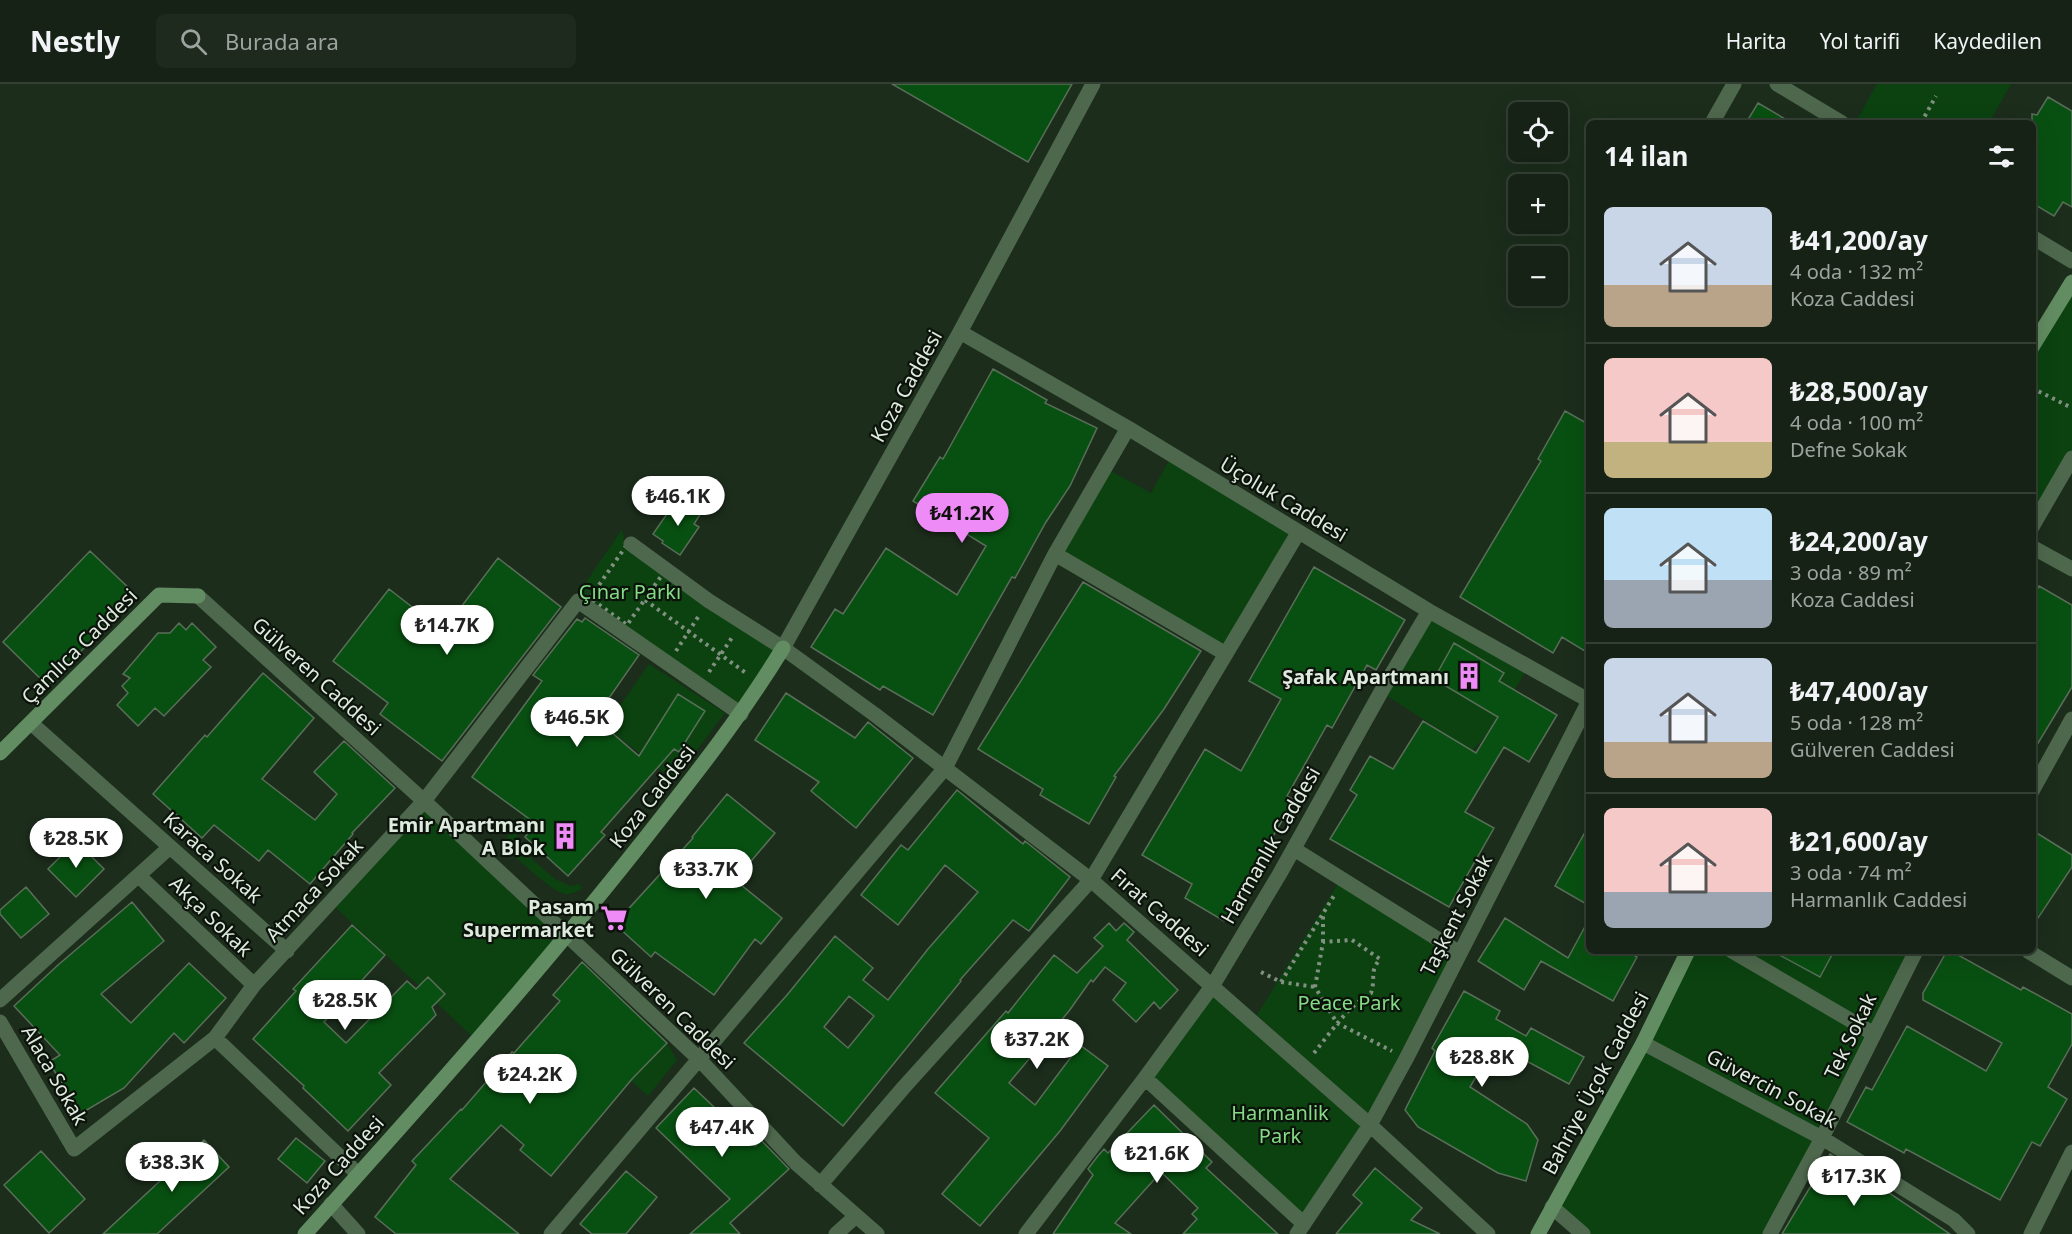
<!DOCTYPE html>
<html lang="tr">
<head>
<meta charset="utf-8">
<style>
	:root { --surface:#152215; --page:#1e2a1e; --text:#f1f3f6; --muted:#9da4a0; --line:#343f34; --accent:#ef8bf7 }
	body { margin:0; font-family:"Noto Sans",sans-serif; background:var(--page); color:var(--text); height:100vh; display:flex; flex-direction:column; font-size:22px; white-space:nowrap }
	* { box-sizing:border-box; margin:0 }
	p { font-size:20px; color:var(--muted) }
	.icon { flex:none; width:33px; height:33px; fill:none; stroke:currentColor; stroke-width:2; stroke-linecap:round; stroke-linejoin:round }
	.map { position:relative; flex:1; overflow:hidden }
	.side { position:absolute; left:1586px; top:36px; width:450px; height:834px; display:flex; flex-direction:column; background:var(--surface); border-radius:9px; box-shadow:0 6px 24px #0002,0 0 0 2px var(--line) }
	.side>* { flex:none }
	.tools { position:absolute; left:1508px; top:18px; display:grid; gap:12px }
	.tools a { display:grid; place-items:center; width:60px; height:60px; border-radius:9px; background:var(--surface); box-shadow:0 6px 24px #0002,0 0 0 2px var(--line); font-size:30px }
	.price { position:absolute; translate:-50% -51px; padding:0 14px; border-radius:21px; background:#fff; color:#222; font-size:20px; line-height:39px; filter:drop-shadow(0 2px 3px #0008) }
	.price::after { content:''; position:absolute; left:50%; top:36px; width:18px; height:14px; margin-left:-9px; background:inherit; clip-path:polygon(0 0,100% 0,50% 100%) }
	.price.active { background:var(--accent); color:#111 }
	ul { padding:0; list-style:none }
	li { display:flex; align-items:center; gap:18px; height:150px; padding:0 18px }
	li+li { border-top:2px solid var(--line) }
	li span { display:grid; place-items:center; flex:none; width:168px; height:120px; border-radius:9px; color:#555 }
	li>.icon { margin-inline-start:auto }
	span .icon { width:72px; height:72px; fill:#fffc; stroke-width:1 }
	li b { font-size:26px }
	h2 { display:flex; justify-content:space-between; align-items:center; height:72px; padding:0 18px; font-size:26px }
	header { display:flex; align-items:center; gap:36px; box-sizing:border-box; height:84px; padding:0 30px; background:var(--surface); border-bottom:2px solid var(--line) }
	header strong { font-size:28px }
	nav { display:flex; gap:33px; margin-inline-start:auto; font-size:21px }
	.search { width:420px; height:54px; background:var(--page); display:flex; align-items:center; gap:15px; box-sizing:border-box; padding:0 21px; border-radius:9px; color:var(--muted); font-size:22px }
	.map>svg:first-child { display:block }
	.green { fill:#0b4210 }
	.building { fill:#085011; stroke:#5b6e5a; stroke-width:1.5; fill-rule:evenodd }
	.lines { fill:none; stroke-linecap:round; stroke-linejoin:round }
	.path { stroke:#829082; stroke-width:4; stroke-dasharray:3 4.5; stroke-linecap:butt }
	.street { stroke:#4e684d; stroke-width:15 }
	.secondary { stroke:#628c61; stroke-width:15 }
	.labels { text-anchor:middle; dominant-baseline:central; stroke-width:4.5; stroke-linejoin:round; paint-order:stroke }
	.street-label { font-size:20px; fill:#e0ebe0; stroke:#0b130b }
	.park-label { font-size:20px; fill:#85db85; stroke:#0b130b }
	.poi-label { font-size:20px; font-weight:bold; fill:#e0ebe0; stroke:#0b130b; text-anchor:end }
</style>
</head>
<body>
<header>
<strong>Nestly</strong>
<div class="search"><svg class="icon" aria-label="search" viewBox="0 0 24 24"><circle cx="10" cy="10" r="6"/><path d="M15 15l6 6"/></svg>Burada ara</div>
<nav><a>Harita</a><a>Yol tarifi</a><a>Kaydedilen</a></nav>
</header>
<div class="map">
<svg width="2072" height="1150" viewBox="0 0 2072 1150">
	<rect width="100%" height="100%" fill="#1c2d1c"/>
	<!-- green -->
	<path class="green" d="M 1877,0 L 2011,0 L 1989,39 L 1855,39 Z
		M 2072,198 L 2072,374 L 2032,443 L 2032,264 Z
		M 1172,371 L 1298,449 L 1226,570 L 1055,470 L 1105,384 L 1151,409 Z
		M 622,445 L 625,460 L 780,565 L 741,626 L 576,513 Z
		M 1429,527 L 1529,582 L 1486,652 L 1472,667 L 1381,608 Z
		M 649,580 L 725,629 L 674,696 L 607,644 L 512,758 L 555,795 L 570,802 L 579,800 L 582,804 C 577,808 572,810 565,810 C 552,808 513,771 501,760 L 605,635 L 608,639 Z
		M 424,717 L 567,853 L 476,956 L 331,819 Z
		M 1339,798 L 1453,869 L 1368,1033 L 1257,931 Z
		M 1688,867 L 1916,867 L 1770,1150 L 1583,1150 L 1552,1123 Z
		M 1212,908 L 1365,1042 L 1303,1133 L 1151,994 Z
		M 627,920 L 667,959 L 677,976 L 648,1012 L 594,962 Z"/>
	<!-- building -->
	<path class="building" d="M 892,0 L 1072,0 L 1028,78 Z
		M 2048,13 L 2072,27 L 2072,123 L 2063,118 L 2054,132 L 2032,119 L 2032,30 L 2037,31 Z
		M 1758,19 L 1792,39 L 1746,39 Z
		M 993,285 L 1047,316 L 1045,319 L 1097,344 L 1070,402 L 1046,438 L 1015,494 L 1012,493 L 933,631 L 883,602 L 880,606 L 811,563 L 835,525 L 843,530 L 886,464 L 957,511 L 986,462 L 913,417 L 940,373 L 943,375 Z
		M 1565,327 L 1588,340 L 1588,569 L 1562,553 L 1553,569 L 1460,513 L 1541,377 L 1538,375 Z
		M 678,414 L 701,429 L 694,440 L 699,443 L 680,471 L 662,459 L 663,457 L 653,450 Z
		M 90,467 L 135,510 L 48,602 L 3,558 Z
		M 498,474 L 561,523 L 442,677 L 380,630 L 388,619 L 333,577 L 389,505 L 443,547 Z
		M 1314,483 L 1405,536 L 1376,586 L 1367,581 L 1332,644 L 1327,641 L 1287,712 L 1294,716 L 1224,837 L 1185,814 L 1192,800 L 1142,771 L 1205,665 L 1241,687 L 1281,615 L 1249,597 Z
		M 1083,498 L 1201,567 L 1164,625 L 1114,692 L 1116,693 L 1089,740 L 1040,711 L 1043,705 L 978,665 Z
		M 2039,502 L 2072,521 L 2072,603 L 2032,669 L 2032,514 Z
		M 585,534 L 639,571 L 595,634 L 639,672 L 678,610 L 705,627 L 679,668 L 674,665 L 601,748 L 605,751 L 568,792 L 525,753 L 536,740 L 472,693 L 542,597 L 533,591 L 577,535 L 582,538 Z
		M 179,539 L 186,546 L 192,539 L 216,563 L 203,576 L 211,583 L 164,632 L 155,624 L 138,642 L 117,621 L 128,609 L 122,602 L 130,594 L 123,590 L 158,549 L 170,549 Z
		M 1454,559 L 1504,589 L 1499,597 L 1557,631 L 1529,678 L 1504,663 L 1465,728 L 1494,744 L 1449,823 L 1330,755 L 1357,711 L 1350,706 L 1370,672 L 1393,685 L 1423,637 L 1476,669 L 1498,633 L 1434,595 Z
		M 263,589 L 314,634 L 262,695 L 315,736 L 337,710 L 314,688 L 344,657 L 395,704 L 352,749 L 353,750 L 310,800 L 268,766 L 259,777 L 214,741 L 202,754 L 153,710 L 205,651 L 207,653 Z
		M 786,609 L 855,654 L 868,638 L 913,674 L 856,744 L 811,707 L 819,698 L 755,656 Z
		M 957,706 L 1023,760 L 1025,757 L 1070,793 L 1029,847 L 1013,836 L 960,896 L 961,897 L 843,1042 L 744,959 L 787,911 L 835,852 L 873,884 L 863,896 L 888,916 L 928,865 L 978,808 L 945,781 L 898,841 L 861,811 L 901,761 L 908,766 ZM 849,912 L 874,932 L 848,964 L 824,943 Z
		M 727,710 L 775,749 L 735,796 L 782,834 L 761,860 L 755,855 L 714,911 L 655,868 L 651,873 L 618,843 L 626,835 L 622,832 L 693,754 L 692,753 Z
		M 1588,743 L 1588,821 L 1555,802 Z
		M 2032,746 L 2072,771 L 2072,783 L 2032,843 Z
		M 76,757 L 104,785 L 76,813 L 48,785 Z
		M 26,803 L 49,830 L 21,854 L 0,830 L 0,826 Z
		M 132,818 L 164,857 L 101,910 L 131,939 L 189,879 L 226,914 L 184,959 L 174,949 L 124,1004 L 80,1030 L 49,978 L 60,971 L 14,922 L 58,881 Z
		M 1505,834 L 1568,874 L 1588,837 L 1588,867 L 1627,867 L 1637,873 L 1613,917 L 1541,877 L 1524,906 L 1478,877 Z
		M 1109,839 L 1116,847 L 1124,839 L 1134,848 L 1127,856 L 1178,906 L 1160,925 L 1154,918 L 1136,938 L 1113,916 L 1126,899 L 1105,883 L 1093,898 L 1091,896 L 1069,927 L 1009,999 L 1035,1021 L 1080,961 L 1108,982 L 1060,1047 L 980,1142 L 942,1110 L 989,1054 L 935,1009 L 1006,927 L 1008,929 L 1054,871 L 1077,889 L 1103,862 L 1094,854 Z
		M 352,841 L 385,871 L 324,938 L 346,959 L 407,897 L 416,905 L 428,893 L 445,910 L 432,923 L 436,931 L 379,989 L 391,1001 L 348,1047 L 303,1004 L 304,1002 L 253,955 L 296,907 L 293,905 Z
		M 1772,867 L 1834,867 L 1820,893 Z
		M 1947,867 L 1951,867 L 2021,906 L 2023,903 L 2072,930 L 2072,960 L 2048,1003 L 2067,1015 L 2040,1062 L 2032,1058 L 2000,1116 L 1906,1065 L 1904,1069 L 1847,1038 L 1866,1003 L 1872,1006 L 1907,942 L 1986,987 L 2002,959 L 1923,916 L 1923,909 Z
		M 582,878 L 667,959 L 632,995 L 551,1092 L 520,1066 L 524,1061 L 501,1041 L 450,1095 L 519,1150 L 396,1150 L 375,1133 L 416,1081 L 412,1077 L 461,1025 L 462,1026 L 512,968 L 514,969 L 560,917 L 553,911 Z
		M 1464,907 L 1500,927 L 1496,935 L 1526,952 L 1531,944 L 1584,973 L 1569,1000 L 1495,960 L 1470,1003 L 1527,1040 L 1538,1056 L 1526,1097 L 1498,1089 L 1418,1043 L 1405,1026 L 1435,967 L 1432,964 Z
		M 694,1004 L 755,1062 L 761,1056 L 789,1085 L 730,1139 L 740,1150 L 690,1150 L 730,1115 L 656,1044 Z
		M 1154,1021 L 1212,1078 L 1206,1084 L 1278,1150 L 1183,1150 L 1197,1135 L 1192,1130 L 1198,1124 L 1161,1088 L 1115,1139 L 1131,1150 L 1053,1150 L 1093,1091 L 1088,1085 L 1097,1073 L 1104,1065 L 1108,1069 Z
		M 296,1054 L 325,1077 L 307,1099 L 278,1075 Z
		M 204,1056 L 229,1083 L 157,1150 L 103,1150 Z
		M 41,1067 L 85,1115 L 49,1149 L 4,1101 Z
		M 1830,1070 L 1855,1086 L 1950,1150 L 1782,1150 Z
		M 1375,1084 L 1422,1124 L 1411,1136 L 1440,1150 L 1336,1150 L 1362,1119 L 1353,1111 Z
		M 626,1087 L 657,1113 L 626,1150 L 592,1150 L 580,1140 Z"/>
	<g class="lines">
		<!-- path -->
		<path class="path" d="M 1921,39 L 1936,12
			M 2032,304 L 2072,324
			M 626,462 L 664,488 L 627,541 L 590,514 Z
			M 645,516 L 746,589
			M 676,567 L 700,530
			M 709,588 L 733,552
			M 1323,858 L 1323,832
			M 1261,888 L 1281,898 L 1315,903
			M 1281,898 L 1335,810
			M 1314,969 C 1331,948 1347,923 1371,909 C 1376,894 1369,888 1380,875 L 1352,856 L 1323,858 L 1315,903 L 1337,939 L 1392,967"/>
		<!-- street -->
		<path class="street" d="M 1777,0 L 1842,39
			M 1712,39 L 1734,0
			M 2032,153 L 2072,177
			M 960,248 L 1128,344 L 1429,527 L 1588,616
			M 2032,443 L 2072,374
			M 631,460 L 709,517 L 783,564 L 874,630 L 1091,796 L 1370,1041 L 1488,1150
			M 2032,463 L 2072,485
			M 1055,470 L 1226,570
			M 198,512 L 424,717 L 699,975 L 796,1079 L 877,1150
			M 783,564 L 960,248 L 1093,0
			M 31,639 L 287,867
			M 2032,707 L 2072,635
			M 1294,765 L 1460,869
			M 139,792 L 254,901
			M 1732,867 L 1874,950
			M 2028,867 L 2072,894
			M 0,916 L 170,763
			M 0,938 L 74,1065 L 215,954 L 254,901 L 424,717 L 578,517 L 741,630
			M 215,954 L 358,1090
			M 1643,959 L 1822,1054 L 1954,1136 L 1968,1150
			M 1145,994 L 1304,1140
			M 820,1101 L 904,1003 L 1091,796 L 1298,449
			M 331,1120 L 358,1150
			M 1552,1123 L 1583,1150
			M 551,1150 L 945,684 L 1055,470 L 1128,344
			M 836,1150 L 856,1132
			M 1026,1150 L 1145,994 L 1213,901 L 1279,791 L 1381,608 L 1429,527
			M 1297,1150 L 1370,1041 L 1406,975 L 1588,619
			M 1770,1150 L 1822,1054 L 1916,867
			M 2031,1150 L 2072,1068"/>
		<!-- secondary -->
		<path class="secondary" d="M 2032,263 L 2072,198
			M 0,669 L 159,511 L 198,512
			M 305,1150 C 419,1023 533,896 639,762 C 691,696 739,636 783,564
			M 1538,1150 L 1643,959 L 1688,867"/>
	</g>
	<!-- icons -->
	<defs>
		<symbol id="building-bare" viewBox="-9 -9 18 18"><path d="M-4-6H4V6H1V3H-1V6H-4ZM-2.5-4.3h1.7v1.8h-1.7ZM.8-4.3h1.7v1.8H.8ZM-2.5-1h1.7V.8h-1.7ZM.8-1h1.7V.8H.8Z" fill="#ef8bf7" stroke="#0b130b" stroke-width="2.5" paint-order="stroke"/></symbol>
		<symbol id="supermarket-bare" viewBox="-9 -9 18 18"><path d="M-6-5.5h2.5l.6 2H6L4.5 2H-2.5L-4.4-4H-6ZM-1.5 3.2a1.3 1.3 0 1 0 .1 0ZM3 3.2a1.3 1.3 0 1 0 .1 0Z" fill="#ef8bf7" stroke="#0b130b" stroke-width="2.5" paint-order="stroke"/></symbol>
	</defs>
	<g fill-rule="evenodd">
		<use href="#building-bare" x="1450" y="573" width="38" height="38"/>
		<use href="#building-bare" x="546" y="733" width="38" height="38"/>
		<use href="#supermarket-bare" x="595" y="815" width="38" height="38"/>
	</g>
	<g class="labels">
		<!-- street labels -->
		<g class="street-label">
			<text transform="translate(906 302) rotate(-61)">Koza Caddesi</text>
			<text transform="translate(1284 415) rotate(31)">Üçoluk Caddesi</text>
			<text transform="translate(79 562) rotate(-45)">Çamlıca Caddesi</text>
			<text transform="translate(317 592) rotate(42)">Gülveren Caddesi</text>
			<text transform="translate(652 712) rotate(-52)">Koza Caddesi</text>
			<text transform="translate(1270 761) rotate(-60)">Harmanlık Caddesi</text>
			<text transform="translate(213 773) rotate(42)">Karaca Sokak</text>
			<text transform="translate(314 806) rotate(-47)">Atmaca Sokak</text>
			<text transform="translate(1160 828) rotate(41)">Fırat Caddesi</text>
			<text transform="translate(1456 831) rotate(-63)">Taşkent Sokak</text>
			<text transform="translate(211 832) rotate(44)">Akça Sokak</text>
			<text transform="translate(673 924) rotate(44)">Gülveren Caddesi</text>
			<text transform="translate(1850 952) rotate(-64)">Tek Sokak</text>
			<text transform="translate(55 991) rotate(60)">Alaca Sokak</text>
			<text transform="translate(1595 999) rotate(-62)">Bahriye Üçok Caddesi</text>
			<text transform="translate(1772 1004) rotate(28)">Güvercin Sokak</text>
			<text transform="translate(338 1081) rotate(-48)">Koza Caddesi</text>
		</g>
		<!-- park labels -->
		<g class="park-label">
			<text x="630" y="507">Çınar Parkı</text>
			<text x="1349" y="918">Peace Park</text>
			<text x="1280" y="1028">Harmanlik<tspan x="1280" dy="23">Park</tspan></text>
		</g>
		<!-- poi labels -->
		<g class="poi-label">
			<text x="1449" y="592">Şafak Apartmanı</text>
			<text x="545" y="740">Emir Apartmanı<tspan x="545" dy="23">A Blok</tspan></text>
			<text x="594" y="822">Pasam<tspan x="594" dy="23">Supermarket</tspan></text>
		</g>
	</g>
</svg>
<div class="tools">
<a><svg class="icon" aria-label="locate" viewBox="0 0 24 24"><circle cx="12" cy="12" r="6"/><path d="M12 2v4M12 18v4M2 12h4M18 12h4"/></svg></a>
<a>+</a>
<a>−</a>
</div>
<b class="price" style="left:678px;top:443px">₺46.1K</b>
<b class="price active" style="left:962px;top:460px">₺41.2K</b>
<b class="price" style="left:447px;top:572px">₺14.7K</b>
<b class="price" style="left:577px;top:664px">₺46.5K</b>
<b class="price" style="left:76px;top:785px">₺28.5K</b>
<b class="price" style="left:706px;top:816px">₺33.7K</b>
<b class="price" style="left:345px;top:947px">₺28.5K</b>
<b class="price" style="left:1037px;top:986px">₺37.2K</b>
<b class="price" style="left:1482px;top:1004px">₺28.8K</b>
<b class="price" style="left:530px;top:1021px">₺24.2K</b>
<b class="price" style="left:722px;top:1074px">₺47.4K</b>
<b class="price" style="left:1157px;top:1100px">₺21.6K</b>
<b class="price" style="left:172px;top:1109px">₺38.3K</b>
<b class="price" style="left:1854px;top:1123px">₺17.3K</b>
<section class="side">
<h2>14 ilan<svg class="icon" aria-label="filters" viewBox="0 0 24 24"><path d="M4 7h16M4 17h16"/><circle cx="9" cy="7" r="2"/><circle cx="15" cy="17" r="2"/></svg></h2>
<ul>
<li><span style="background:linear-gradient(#c9d6e8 65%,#b9a48a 0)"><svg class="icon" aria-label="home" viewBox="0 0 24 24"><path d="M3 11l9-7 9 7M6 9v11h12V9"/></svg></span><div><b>₺41,200/ay</b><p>4 oda · 132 m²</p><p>Koza Caddesi</p></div></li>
<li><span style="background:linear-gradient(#f6c9c9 70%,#c2b280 0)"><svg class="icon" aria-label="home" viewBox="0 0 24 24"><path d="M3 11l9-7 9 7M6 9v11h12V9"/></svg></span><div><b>₺28,500/ay</b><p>4 oda · 100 m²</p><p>Defne Sokak</p></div></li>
<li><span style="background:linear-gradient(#bfe0f5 60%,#9aa5b1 0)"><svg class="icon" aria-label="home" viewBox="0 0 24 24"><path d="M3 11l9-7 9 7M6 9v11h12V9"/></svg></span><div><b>₺24,200/ay</b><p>3 oda · 89 m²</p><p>Koza Caddesi</p></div></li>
<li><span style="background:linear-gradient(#c9d6e8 70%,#b9a48a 0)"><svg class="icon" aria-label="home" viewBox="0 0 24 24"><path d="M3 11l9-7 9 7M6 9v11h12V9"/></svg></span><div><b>₺47,400/ay</b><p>5 oda · 128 m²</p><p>Gülveren Caddesi</p></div></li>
<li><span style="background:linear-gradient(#f6c9c9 70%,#9aa5b1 0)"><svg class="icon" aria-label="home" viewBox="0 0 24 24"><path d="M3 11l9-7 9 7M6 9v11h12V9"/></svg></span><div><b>₺21,600/ay</b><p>3 oda · 74 m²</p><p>Harmanlık Caddesi</p></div></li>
</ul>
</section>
</div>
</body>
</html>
